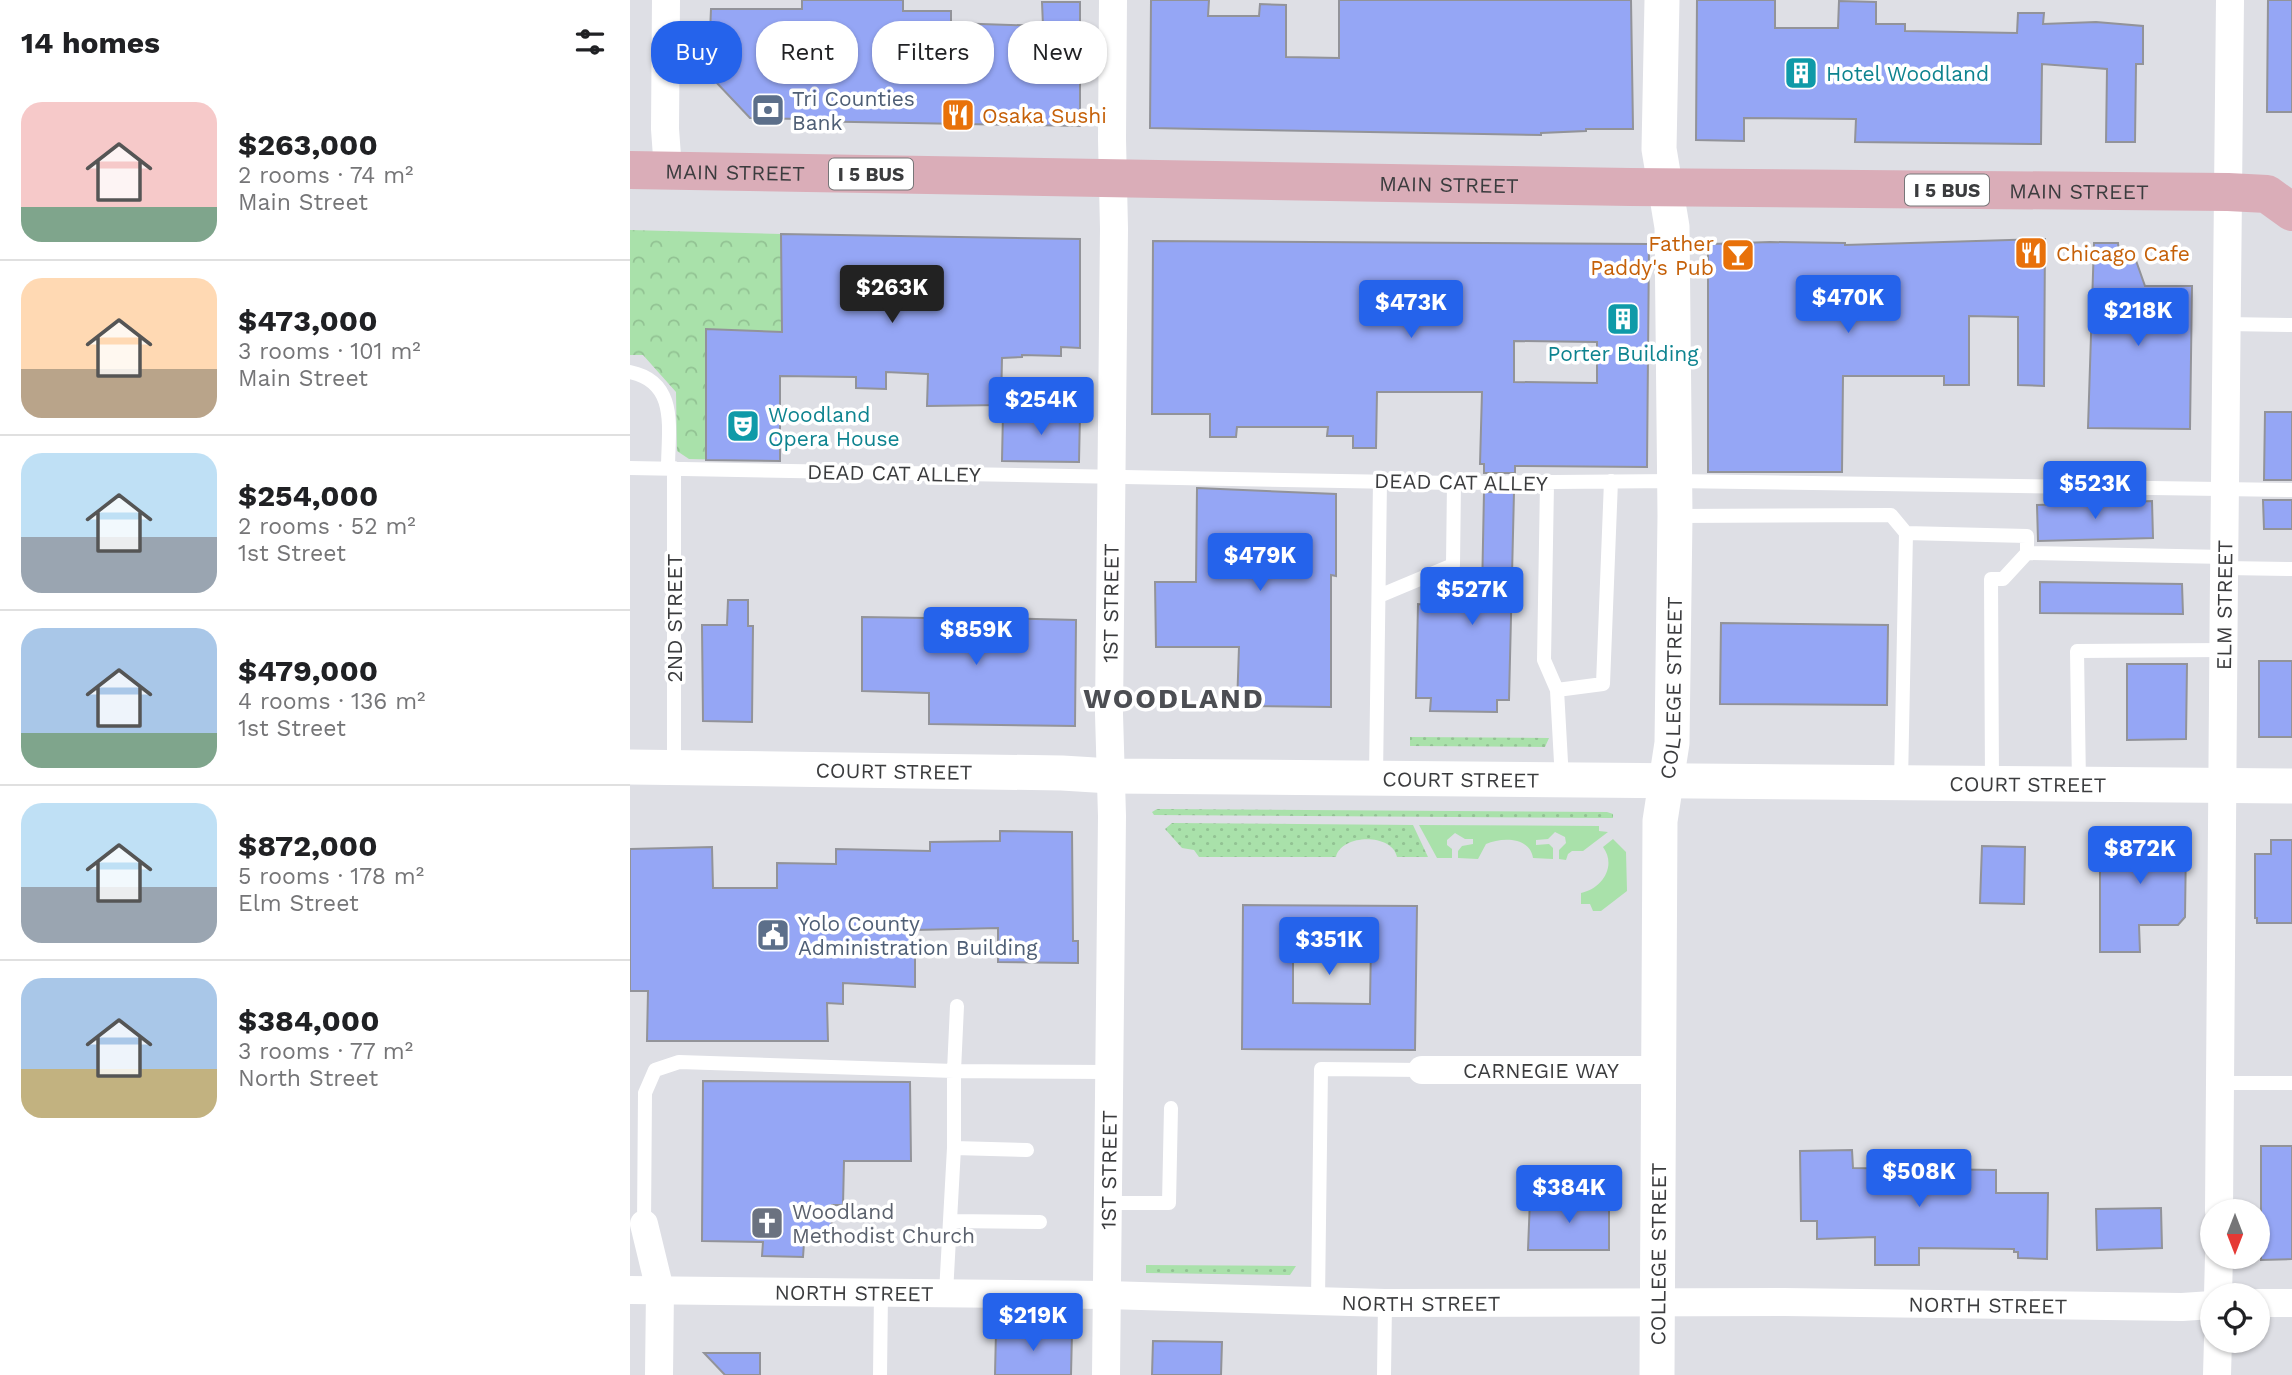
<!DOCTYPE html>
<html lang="en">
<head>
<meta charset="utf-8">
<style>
	:root { --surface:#fff; --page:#f6f6f6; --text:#202124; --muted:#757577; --line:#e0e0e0; --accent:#2563eb }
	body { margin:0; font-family:"Work Sans",sans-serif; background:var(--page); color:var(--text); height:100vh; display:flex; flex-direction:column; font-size:26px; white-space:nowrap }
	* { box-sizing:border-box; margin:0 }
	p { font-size:23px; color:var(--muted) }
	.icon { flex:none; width:38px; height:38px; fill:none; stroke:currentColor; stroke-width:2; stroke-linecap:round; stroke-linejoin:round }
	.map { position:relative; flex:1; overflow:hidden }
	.details { display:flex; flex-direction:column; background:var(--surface); width:630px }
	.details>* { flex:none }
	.banner { position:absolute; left:21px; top:21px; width:665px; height:63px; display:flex; gap:14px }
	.needle { width:46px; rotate:180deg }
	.buttons { position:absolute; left:1570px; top:1199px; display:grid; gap:14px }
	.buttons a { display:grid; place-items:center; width:70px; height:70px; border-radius:50%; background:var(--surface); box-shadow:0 2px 5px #0004; font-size:35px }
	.price { position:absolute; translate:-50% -60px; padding:0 16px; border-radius:7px; background:var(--accent); color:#fff; font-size:23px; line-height:46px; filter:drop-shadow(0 2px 4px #0008) }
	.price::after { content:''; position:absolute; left:50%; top:42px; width:21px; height:16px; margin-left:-10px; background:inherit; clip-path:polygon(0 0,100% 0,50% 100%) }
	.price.selected { background:#222; color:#fff }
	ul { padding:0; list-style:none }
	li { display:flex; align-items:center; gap:21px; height:175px; padding:0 21px }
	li+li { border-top:2px solid var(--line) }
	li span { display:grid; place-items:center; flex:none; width:196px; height:140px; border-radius:21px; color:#555 }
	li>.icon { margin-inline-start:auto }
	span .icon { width:84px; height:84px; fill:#fffc; stroke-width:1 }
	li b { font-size:30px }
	h2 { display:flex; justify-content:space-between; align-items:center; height:84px; padding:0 21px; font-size:30px }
	.chip { padding:0 24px; border-radius:28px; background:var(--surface); box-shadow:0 2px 5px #0004; font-size:24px; line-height:63px }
	.chip.selected { background:var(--accent); color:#fff }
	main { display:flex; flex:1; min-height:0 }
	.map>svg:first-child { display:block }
	.grass { fill:url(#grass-dots) }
	.forest { fill:url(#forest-crowns) }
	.garden { fill:#a9e1aa }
	.building { fill:#95a6f5; stroke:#929399; stroke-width:2; fill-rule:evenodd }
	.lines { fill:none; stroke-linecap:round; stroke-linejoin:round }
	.service { stroke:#fff; stroke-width:14 }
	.minor { stroke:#fff; stroke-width:28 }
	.tertiary { stroke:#fff; stroke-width:35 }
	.primary { stroke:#daadb8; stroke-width:38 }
	.labels { text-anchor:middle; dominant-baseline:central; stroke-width:7; stroke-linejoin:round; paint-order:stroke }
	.shield { fill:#fff; stroke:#767678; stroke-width:2 }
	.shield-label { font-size:19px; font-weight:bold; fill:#3b3c3e }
	.culture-label { font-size:21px; fill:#0d838f; stroke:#fff; text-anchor:start }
	.service-label { font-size:21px; fill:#4e5e75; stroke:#fff; text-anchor:start }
	.food-label { font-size:21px; fill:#c56008; stroke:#fff; text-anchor:start }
	.street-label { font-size:21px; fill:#3b3c3e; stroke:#fff }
	.worship-label { font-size:21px; fill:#5b616d; stroke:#fff; text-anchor:start }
	.district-label { font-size:28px; font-weight:bold; letter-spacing:2px; fill:#4c4e53; stroke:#fff }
</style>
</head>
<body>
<main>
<section class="details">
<h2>14 homes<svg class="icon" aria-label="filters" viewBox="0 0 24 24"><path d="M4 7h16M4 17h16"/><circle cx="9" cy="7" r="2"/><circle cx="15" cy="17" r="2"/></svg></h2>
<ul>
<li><span style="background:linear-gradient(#f6c9c9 75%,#7fa58c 0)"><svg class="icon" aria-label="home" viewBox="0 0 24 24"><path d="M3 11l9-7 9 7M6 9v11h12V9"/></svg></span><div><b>$263,000</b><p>2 rooms · 74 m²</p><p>Main Street</p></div></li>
<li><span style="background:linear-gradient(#ffd9b3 65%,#b9a48a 0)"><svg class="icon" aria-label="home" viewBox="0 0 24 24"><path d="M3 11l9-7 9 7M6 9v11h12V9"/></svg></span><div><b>$473,000</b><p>3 rooms · 101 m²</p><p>Main Street</p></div></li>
<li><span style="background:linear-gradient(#bfe0f5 60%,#9aa5b1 0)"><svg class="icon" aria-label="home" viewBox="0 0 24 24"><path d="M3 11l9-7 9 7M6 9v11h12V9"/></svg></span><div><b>$254,000</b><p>2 rooms · 52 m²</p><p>1st Street</p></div></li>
<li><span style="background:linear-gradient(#a9c7e8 75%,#7fa58c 0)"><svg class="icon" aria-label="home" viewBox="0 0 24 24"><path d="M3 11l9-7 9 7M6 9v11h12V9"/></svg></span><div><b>$479,000</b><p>4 rooms · 136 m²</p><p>1st Street</p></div></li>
<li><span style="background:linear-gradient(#bfe0f5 60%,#9aa5b1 0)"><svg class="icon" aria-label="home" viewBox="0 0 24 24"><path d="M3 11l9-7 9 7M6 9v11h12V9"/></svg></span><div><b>$872,000</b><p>5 rooms · 178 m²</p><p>Elm Street</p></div></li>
<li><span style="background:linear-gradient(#a9c7e8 65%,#c2b280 0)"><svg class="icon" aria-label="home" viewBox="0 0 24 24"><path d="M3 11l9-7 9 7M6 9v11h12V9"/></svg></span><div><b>$384,000</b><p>3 rooms · 77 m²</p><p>North Street</p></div></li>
</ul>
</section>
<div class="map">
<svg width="1662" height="1375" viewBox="0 0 1662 1375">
	<defs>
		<pattern id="grass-dots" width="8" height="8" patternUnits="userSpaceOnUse" patternTransform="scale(1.75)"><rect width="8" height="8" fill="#a9e1aa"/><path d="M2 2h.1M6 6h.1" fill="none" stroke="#92c293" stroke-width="1.8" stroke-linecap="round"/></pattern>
		<pattern id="forest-crowns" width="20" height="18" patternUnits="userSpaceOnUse" patternTransform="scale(1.75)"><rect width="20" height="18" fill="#a9e1aa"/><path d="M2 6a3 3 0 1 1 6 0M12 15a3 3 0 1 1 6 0" fill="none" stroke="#92c293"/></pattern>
	</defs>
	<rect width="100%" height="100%" fill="#dedfe5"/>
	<!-- grass -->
	<path class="grass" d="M 780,737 L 919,738 L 915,747 L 780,746 Z
		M 527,809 L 977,812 L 983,814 L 983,818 L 524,815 L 522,812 Z
		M 542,823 L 783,825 L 798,857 L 767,857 C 762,833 711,834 706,857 L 569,857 L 564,850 L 552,848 L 535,829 Z
		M 516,1265 L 666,1266 L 660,1275 L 516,1273 Z"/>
	<!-- forest -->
	<path class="forest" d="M 0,230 L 151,234 L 151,461 L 59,459 L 47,451 L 46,392 L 13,355 L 0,355 Z"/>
	<!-- garden -->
	<path class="garden" d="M 789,825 L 969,826 L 969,831 L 978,832 L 953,851 L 942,851 L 938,854 L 936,860 L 929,859 L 929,850 L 936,843 L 935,837 L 925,832 L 918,839 L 906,840 L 906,845 L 919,844 L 923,848 L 923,859 L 903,858 C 900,837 872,837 856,844 L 848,859 L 828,858 L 828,851 L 832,846 L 843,844 L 843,839 L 835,839 L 825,833 L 817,840 L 817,845 L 822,849 L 822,858 L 807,858 Z
		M 983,839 L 996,852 L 997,891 L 971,911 L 963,911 L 960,904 L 951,904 L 951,893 C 972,889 987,866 973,847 Z"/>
	<!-- building -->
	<path class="building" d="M 172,0 L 273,0 L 273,11 L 321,11 L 321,23 L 413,26 L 412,2 L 450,2 L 450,126 L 171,121 L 171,119 L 120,118 L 86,82 L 78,82 L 81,9 L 172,9 Z
		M 521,0 L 579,0 L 578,16 L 629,16 L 630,4 L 656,5 L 656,57 L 709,58 L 709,0 L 1001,0 L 1003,129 L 956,129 L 956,131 L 911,133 L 911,135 L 520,128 Z
		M 1067,0 L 1145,0 L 1145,28 L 1208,28 L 1209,1 L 1246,2 L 1246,24 L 1275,24 L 1275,31 L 1387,33 L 1388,13 L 1414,13 L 1413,24 L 1466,22 L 1513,26 L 1513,64 L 1506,64 L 1505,142 L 1476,142 L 1477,69 L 1412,64 L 1411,144 L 1225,142 L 1226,119 L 1114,118 L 1114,141 L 1066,140 Z
		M 1638,0 L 1662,0 L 1662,112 L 1637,112 Z
		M 151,234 L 450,239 L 450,348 L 431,347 L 431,356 L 392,355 L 392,357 L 372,358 L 371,405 L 297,406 L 298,374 L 256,372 L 256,389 L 226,388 L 226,377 L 150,376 L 150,461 L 76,460 L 76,329 L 152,332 Z
		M 1415,239 L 1414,386 L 1388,385 L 1388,317 L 1339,316 L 1339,385 L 1314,385 L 1314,376 L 1213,376 L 1212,472 L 1078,472 L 1078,251 L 1082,244 L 1140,242 L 1215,243 L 1215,245 Z
		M 523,241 L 1019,244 L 1017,467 L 885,466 L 885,473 L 854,473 L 854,464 L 850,464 L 852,392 L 747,392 L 746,448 L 723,448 L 723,436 L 697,436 L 698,427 L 607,427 L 606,437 L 580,437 L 580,414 L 522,414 ZM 884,341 L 967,342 L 967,383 L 884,382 Z
		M 1464,243 L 1488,243 L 1489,254 L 1504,255 L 1515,286 L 1562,286 L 1560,429 L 1458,428 Z
		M 373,412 L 450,414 L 449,462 L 372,461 Z
		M 1635,412 L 1662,412 L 1662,480 L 1634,480 Z
		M 567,488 L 706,494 L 706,576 L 701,575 L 701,707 L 607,706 L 609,647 L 526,647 L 525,582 L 566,582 Z
		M 854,492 L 884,492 L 879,700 L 867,700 L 867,712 L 800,711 L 801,698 L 786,698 L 788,604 L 800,605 L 801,592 L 852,593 Z
		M 1633,500 L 1662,500 L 1662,529 L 1634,529 Z
		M 1522,501 L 1523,538 L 1408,541 L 1407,505 Z
		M 1410,582 L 1552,584 L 1553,614 L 1410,613 Z
		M 98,600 L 118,600 L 118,626 L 123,626 L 122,722 L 73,721 L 72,625 L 97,625 Z
		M 298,616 L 446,620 L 445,726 L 299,724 L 299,693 L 232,691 L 232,617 L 298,618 Z
		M 1091,623 L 1258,625 L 1257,705 L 1090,704 Z
		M 1629,661 L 1662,661 L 1662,737 L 1629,737 Z
		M 1497,664 L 1557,664 L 1556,739 L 1497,740 Z
		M 370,831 L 442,832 L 443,941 L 448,941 L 448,963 L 368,962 L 368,928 L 285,930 L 285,987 L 213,983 L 213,1004 L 197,1003 L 198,1041 L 17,1041 L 18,991 L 0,991 L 0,849 L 82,847 L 83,888 L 147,888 L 147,863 L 206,864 L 206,849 L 300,851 L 300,842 L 370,841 Z
		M 1470,833 L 1550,833 L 1556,842 L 1555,917 L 1548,925 L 1509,925 L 1510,952 L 1470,952 Z
		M 1641,840 L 1662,840 L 1662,923 L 1627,923 L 1627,918 L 1625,918 L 1625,854 L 1641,854 Z
		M 1352,846 L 1395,847 L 1394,904 L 1350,903 Z
		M 613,905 L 787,906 L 785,1050 L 612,1049 ZM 663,941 L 741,942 L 740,1004 L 663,1003 Z
		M 73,1081 L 280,1082 L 281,1161 L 214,1161 L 213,1205 L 202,1205 L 201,1243 L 174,1243 L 173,1257 L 132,1256 L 133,1242 L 72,1241 Z
		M 1631,1146 L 1662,1146 L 1662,1259 L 1631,1260 Z
		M 1222,1150 L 1223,1168 L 1366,1170 L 1366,1193 L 1418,1193 L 1417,1259 L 1388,1258 L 1388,1252 L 1384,1252 L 1384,1249 L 1289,1248 L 1289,1265 L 1245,1265 L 1245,1237 L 1187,1239 L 1187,1221 L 1171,1221 L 1170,1151 Z
		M 900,1199 L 979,1199 L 979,1250 L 898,1250 Z
		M 1531,1208 L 1532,1248 L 1467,1250 L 1466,1209 Z
		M 366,1331 L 442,1332 L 441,1375 L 365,1375 Z
		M 523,1341 L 592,1342 L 591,1375 L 522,1375 Z
		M 74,1353 L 130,1353 L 130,1375 L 95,1375 Z"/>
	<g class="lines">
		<!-- service -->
		<path class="service" d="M 1596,324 L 1662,325
			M 0,372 C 49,382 38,430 38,468
			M 0,468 L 824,483 L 1044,481 L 1662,490
			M 44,468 L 44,767
			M 917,484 L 914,660 L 927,690 L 932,780
			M 1045,516 L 1261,515 L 1276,533 L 1271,782
			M 1276,533 L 1397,536 L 1397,553 L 1373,579 L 1361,579 L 1362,783
			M 1397,553 L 1595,557
			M 1595,568 L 1662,569
			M 749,596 L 823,565 L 824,483
			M 927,690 L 973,684 L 981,481
			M 746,777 L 750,481
			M 1449,784 L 1447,651 L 1593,650
			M 1589,1083 L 1662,1083
			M 324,1148 L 397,1150
			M 478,1203 L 539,1203 L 541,1108
			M 320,1221 L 410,1222
			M 14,1224 L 15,1093 L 25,1070 L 49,1062 L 324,1071 L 479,1072
			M 316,1293 L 324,1148 L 324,1071 L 327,1006
			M 688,1299 L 691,1069 L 792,1070
			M 250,1375 L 251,1293
			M 754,1375 L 755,1303"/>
		<!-- minor -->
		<g class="minor">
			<path d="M 36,0 L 35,129 L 38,170"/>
			<path id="s1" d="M 792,1070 L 1029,1070"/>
			<path id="s2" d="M 1589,1211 C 1590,807 1597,404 1600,0"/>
			<path d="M 14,1224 L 30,1290 L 29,1375"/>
			<path id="s3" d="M 0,1290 L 476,1295 L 755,1303 L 1154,1302 L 1552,1307 L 1582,1305"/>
			<path d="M 1588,1295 L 1589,1256"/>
			<path d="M 1628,1303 L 1662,1303"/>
			<path id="s4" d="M 476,1375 L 482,816 L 479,714 L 484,229 L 482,139 L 483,0"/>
			<path d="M 1587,1375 L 1588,1340"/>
		</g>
		<!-- tertiary -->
		<g class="tertiary">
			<path id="s5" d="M 0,767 L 432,773 L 481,776 L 1662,786"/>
			<path id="s6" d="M 1027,1375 L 1030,821 L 1042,743 L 1045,516 L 1042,227 L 1029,149 L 1032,0"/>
		</g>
		<!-- primary -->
		<path class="primary" id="s7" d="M 0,170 L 1000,187 L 1598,192 L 1637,194 L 1662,212"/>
	</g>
	<!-- icons -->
	<defs>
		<symbol id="building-square" viewBox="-11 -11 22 22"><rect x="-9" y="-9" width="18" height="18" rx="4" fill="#0f9aa8" stroke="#fff"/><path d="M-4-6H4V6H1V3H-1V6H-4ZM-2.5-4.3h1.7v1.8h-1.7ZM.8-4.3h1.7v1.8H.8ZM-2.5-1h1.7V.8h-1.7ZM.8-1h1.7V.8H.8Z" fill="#fff"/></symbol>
		<symbol id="bank-square" viewBox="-11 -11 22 22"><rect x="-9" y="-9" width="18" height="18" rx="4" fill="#5c6f8a" stroke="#fff"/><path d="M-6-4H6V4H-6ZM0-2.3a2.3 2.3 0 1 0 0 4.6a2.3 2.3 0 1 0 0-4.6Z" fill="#fff"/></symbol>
		<symbol id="restaurant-square" viewBox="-11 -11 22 22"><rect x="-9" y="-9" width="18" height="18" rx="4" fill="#e8710a" stroke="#fff"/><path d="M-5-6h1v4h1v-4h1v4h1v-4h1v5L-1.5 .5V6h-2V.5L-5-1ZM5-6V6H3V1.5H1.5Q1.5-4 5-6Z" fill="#fff"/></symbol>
		<symbol id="bar-square" viewBox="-11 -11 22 22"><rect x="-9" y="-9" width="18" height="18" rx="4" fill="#e8710a" stroke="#fff"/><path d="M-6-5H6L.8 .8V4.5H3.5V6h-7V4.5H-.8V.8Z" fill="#fff"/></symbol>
		<symbol id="theatre-square" viewBox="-11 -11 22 22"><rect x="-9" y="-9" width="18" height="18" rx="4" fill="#0f9aa8" stroke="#fff"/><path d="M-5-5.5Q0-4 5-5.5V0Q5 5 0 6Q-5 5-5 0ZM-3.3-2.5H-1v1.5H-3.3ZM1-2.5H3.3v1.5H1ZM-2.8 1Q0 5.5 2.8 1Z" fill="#fff"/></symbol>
		<symbol id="civic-square" viewBox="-11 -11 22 22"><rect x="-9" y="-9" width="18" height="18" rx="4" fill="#5c6f8a" stroke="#fff"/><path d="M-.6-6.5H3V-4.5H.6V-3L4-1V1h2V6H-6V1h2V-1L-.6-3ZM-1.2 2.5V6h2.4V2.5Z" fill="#fff"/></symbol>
		<symbol id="church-square" viewBox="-11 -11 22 22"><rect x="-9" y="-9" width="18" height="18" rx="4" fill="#6b7280" stroke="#fff"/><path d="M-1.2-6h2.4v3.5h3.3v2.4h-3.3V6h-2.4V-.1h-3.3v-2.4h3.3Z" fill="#fff"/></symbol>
	</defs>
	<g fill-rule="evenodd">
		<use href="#building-square" x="1152" y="54" width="38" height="38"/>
		<use href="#bank-square" x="119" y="91" width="38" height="38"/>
		<use href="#restaurant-square" x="309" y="96" width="38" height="38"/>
		<use href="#restaurant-square" x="1382" y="234" width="38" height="38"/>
		<use href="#bar-square" x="1089" y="236" width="38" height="38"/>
		<use href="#building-square" x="974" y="300" width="38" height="38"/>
		<use href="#theatre-square" x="94" y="407" width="38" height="38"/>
		<use href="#civic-square" x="124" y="916" width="38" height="38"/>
		<use href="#church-square" x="118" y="1204" width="38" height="38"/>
	</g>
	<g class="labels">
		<!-- shield labels -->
		<g class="shield">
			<rect x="199" y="158.5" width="84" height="31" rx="5"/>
			<rect x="1275" y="174.5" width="84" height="31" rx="5"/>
		</g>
		<g class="shield-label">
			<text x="241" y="174">I 5 BUS</text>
			<text x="1317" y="190">I 5 BUS</text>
		</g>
		<!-- culture labels -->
		<g class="culture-label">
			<text x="1196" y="73">Hotel Woodland</text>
			<text x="993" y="353" text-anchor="middle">Porter Building</text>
			<text x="138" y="414">Woodland<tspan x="138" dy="24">Opera House</tspan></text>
		</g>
		<!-- service labels -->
		<g class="service-label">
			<text x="162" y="98">Tri Counties<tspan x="162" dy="24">Bank</tspan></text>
			<text x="168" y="923">Yolo County<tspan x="168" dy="24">Administration Building</tspan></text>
		</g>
		<!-- food labels -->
		<g class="food-label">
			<text x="352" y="115">Osaka Sushi</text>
			<text x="1084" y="243" text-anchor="end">Father<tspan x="1084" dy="24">Paddy's Pub</tspan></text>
			<text x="1426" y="253">Chicago Cafe</text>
		</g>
		<!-- street labels -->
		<g class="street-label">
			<text stroke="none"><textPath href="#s7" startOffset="105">MAIN STREET</textPath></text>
			<text stroke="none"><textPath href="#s7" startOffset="819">MAIN STREET</textPath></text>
			<text stroke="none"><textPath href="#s7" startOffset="1449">MAIN STREET</textPath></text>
			<text transform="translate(264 473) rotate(1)">DEAD CAT ALLEY</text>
			<text transform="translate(831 482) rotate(1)">DEAD CAT ALLEY</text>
			<text stroke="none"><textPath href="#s4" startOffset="772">1ST STREET</textPath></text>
			<text stroke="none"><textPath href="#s2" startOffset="606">ELM STREET</textPath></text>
			<text transform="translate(44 618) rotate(-90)">2ND STREET</text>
			<text stroke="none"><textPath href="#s6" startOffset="688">COLLEGE STREET</textPath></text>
			<text stroke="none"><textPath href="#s5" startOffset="264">COURT STREET</textPath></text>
			<text stroke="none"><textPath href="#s5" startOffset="831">COURT STREET</textPath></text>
			<text stroke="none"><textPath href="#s5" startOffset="1398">COURT STREET</textPath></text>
			<text stroke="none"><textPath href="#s1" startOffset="119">CARNEGIE WAY</textPath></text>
			<text stroke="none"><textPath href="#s4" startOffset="205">1ST STREET</textPath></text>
			<text stroke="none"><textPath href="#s6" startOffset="121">COLLEGE STREET</textPath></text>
			<text stroke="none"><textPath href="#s3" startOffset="224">NORTH STREET</textPath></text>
			<text stroke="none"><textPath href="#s3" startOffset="791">NORTH STREET</textPath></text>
			<text stroke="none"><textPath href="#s3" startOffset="1358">NORTH STREET</textPath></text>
		</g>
		<!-- worship labels -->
		<g class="worship-label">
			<text x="162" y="1211">Woodland<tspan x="162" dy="24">Methodist Church</tspan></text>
		</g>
		<!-- district labels -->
		<g class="district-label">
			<text x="544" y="698">WOODLAND</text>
		</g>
	</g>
</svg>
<div class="buttons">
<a><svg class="needle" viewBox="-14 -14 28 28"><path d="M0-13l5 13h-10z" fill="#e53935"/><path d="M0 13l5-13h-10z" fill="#757577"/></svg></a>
<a><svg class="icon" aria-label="locate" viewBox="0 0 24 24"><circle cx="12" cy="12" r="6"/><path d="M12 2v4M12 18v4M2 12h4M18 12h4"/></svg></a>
</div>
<b class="price selected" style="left:262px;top:325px">$263K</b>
<b class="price" style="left:1218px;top:335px">$470K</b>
<b class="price" style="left:781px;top:340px">$473K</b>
<b class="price" style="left:1508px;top:348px">$218K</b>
<b class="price" style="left:411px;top:437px">$254K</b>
<b class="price" style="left:1465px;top:521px">$523K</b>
<b class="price" style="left:630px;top:593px">$479K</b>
<b class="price" style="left:842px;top:627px">$527K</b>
<b class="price" style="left:346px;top:667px">$859K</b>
<b class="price" style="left:1510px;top:886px">$872K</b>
<b class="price" style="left:699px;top:977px">$351K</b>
<b class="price" style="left:1289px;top:1209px">$508K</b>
<b class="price" style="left:939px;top:1225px">$384K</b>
<b class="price" style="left:403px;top:1353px">$219K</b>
<div class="banner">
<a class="chip selected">Buy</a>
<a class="chip">Rent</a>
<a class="chip">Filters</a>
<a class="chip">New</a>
</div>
</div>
</main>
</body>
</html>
